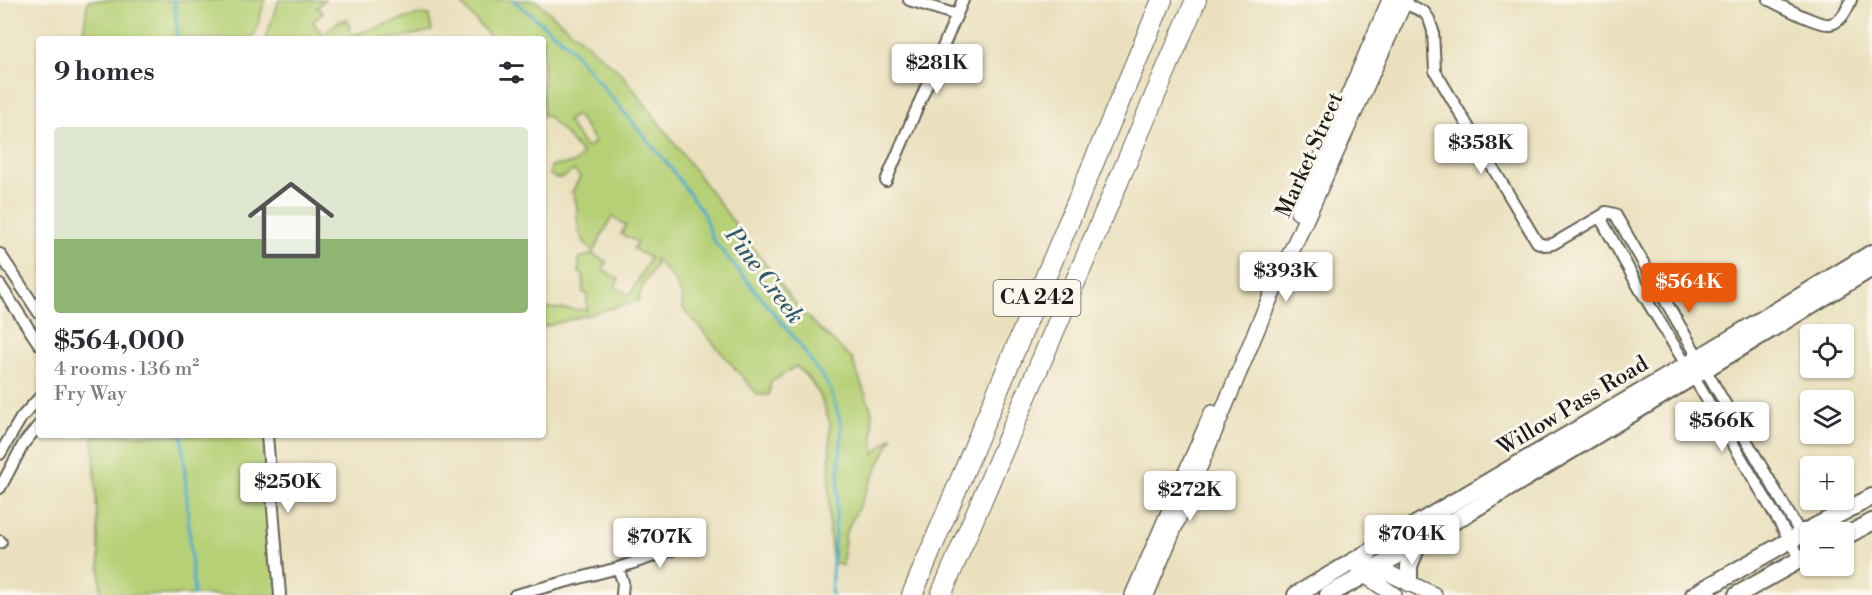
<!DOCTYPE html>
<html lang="en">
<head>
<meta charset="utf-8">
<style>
	:root { --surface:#fff; --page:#f7f7f7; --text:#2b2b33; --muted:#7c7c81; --line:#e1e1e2; --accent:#ea580c }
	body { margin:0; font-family:"Libre Bodoni",serif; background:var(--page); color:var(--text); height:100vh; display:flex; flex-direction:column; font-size:22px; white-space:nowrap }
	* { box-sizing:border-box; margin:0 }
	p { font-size:20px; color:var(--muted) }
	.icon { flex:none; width:33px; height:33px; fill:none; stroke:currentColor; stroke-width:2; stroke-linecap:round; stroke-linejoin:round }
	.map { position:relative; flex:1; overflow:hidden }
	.details { position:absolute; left:36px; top:36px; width:510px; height:402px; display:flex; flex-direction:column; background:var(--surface); border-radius:6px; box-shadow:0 2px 4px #0004 }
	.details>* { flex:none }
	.buttons { position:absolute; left:1800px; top:324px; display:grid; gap:12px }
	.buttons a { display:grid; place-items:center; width:54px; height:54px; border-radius:6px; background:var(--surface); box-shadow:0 2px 4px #0004; font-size:30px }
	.price { position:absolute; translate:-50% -51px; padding:0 14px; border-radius:6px; background:#fff; color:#222; font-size:20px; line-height:39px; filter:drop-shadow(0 2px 3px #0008) }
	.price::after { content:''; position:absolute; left:50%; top:36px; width:18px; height:14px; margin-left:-9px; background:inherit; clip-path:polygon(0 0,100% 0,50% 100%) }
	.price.on { background:var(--accent); color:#fff }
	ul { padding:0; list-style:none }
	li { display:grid; align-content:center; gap:12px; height:318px; padding:0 18px }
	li+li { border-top:2px solid var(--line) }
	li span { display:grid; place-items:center; height:186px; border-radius:6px; color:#555 }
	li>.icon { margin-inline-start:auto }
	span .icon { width:108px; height:108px; fill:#fffc; stroke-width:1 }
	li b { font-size:26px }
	h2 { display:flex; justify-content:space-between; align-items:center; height:72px; padding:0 18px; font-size:26px }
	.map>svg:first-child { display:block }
	.green { fill:#b6d076; stroke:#697649; stroke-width:1.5; fill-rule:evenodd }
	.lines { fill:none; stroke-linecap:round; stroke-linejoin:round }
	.stream { stroke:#4cabcb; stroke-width:3 }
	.street-casing { stroke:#646154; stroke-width:14 }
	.secondary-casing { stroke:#646154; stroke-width:18 }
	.primary-casing { stroke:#646154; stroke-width:20 }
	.highway-casing { stroke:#646154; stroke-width:22 }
	.street { stroke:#fff; stroke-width:10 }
	.secondary { stroke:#fff; stroke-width:15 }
	.primary { stroke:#fff; stroke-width:16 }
	.highway { stroke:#fff; stroke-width:20 }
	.labels { text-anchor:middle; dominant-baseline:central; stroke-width:6; stroke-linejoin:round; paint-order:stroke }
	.shield { fill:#fbf7ec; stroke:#5f5e5a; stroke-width:1.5 }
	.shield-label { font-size:21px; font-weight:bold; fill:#1c1c1c }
	.street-label { font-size:22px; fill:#1c1c1c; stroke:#fbf7ec }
	.water-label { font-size:24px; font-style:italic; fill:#325c6b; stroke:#fbf7ec }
</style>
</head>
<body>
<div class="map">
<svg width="1872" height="595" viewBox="0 0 1872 595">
	<rect width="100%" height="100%" fill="#fbf7ec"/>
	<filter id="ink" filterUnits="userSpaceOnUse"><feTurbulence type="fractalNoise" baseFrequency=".0167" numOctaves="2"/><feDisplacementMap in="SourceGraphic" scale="12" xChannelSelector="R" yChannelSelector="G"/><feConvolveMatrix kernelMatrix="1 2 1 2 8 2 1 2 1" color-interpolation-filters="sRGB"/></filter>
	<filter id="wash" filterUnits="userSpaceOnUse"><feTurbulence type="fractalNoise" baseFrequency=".008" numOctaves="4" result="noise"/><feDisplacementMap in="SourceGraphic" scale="24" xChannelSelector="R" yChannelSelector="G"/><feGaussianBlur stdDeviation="1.35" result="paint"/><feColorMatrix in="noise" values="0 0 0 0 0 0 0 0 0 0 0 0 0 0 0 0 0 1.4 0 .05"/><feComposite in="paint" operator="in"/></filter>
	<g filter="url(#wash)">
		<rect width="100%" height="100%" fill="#eae0bd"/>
		<!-- green -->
		<path class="green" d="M 88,0 L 265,0 L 253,39 L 82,39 Z
			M 279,0 L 325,0 L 317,7 L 323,13 L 313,22 L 323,35 L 338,22 L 347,19 L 352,35 L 420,14 L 429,15 L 432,31 L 393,39 L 265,39 Z
			M 458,0 L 535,0 L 622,74 L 800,310 L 852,359 L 872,412 L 874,454 L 893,436 L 845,535 L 843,566 L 833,562 L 829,530 L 830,423 L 820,395 L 810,380 L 796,366 L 771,382 L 769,395 L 758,395 L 682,307 C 685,287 667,273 655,259 L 655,266 L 643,286 L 638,301 L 543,327 L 543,308 L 587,310 L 587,293 L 583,293 L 583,274 L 579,273 L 579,258 L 593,254 L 607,262 L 603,270 L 619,279 L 615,287 L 630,295 L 650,258 L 633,249 L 637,242 L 621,234 L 626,225 L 612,217 L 593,252 C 586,245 579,236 578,226 C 576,214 579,202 572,192 L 580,177 L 574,170 C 567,176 559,182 550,175 L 551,166 L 574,163 L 583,155 L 567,136 L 546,115 L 543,117 L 543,39 L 492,39 ZM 577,115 L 595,142 L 586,148 L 567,121 Z
			M 93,435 L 267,435 L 280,595 L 101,595 Z"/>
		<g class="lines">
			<!-- stream -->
			<path class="stream" d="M 174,0 L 177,30 L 176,39
				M 513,0 L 567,44 L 670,167 L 703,213 L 713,240 L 797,341 L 830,388 L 842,427 L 831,591 L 833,595
				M 182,435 L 194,595"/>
		</g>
	</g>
	<g filter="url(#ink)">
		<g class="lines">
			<defs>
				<path id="street" d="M 909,0 L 957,15
					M 1769,0 C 1782,6 1818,26 1830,24 C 1842,22 1847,9 1851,0
					M 1399,1 L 1424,12 L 1429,19 L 1433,31 L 1435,71 L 1537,242 L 1544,245 L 1553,244 L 1606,213
					M 886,181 L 963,0
					M 0,254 L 39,313
					M 0,285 L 39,344
					M 267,435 L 280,595
					M 0,454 L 21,418 L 39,398
					M 0,488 L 24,443 L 39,425
					M 0,541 L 1,542 L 0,543
					M 1801,559 L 1693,376 L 1641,291 L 1602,221 L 1606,212 L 1615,214 L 1810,550
					M 618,568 L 623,582 L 622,595
					M 515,595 L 618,568 L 693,543"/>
				<path id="secondary" d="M 1298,212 L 1390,0
					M 1354,562 L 1376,567 L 1434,595
					M 1358,566 L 1365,575 L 1394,595
					M 1133,595 L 1212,413
					M 1146,595 L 1267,305 L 1405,0"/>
				<path id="primary" d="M 1844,537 L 1872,522
					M 1409,583 L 1409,566 L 1419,541
					M 1296,595 L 1687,365 L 1872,253
					M 1328,595 L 1365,575 L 1872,268
					M 1694,595 L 1801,534 L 1872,497
					M 1737,595 L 1810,554"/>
				<path id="highway" d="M 912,595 L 1162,0
					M 941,595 L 1196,0"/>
			</defs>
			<!-- street casing -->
			<use href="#street" class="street-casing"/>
			<!-- secondary casing -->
			<use href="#secondary" class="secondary-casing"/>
			<!-- primary casing -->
			<use href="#primary" class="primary-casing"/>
			<!-- highway casing -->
			<use href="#highway" class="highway-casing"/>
			<!-- street -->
			<use href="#street" class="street"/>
			<!-- secondary -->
			<use href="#secondary" class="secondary"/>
			<!-- primary -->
			<use href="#primary" class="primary"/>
			<!-- highway -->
			<use href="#highway" class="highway"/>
		</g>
	</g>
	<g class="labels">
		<!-- shield labels -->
		<rect class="shield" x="993.5" y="280" width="87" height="36" rx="4.5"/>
		<g class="shield-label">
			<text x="1037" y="298">CA 242</text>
		</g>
		<!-- street labels -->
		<g class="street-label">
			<text transform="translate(1310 155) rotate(-66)">Market Street</text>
			<text transform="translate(1573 406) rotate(-31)">Willow Pass Road</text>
		</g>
		<!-- water labels -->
		<g class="water-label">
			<text transform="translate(764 276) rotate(53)">Pine Creek</text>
		</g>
	</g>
</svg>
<div class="buttons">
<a><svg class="icon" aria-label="locate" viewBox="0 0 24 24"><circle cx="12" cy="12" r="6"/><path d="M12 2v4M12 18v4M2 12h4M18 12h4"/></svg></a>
<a><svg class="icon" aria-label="layers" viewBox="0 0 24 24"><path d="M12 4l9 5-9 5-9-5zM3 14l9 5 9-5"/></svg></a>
<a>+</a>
<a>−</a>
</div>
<b class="price" style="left:937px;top:95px">$281K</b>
<b class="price" style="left:1481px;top:175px">$358K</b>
<b class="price" style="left:1286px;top:303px">$393K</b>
<b class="price on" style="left:1689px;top:314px">$564K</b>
<b class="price" style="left:1722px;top:453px">$566K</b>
<b class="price" style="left:288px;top:514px">$250K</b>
<b class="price" style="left:1190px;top:522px">$272K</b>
<b class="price" style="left:1412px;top:566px">$704K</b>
<b class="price" style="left:660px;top:569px">$707K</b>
<section class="details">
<h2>9 homes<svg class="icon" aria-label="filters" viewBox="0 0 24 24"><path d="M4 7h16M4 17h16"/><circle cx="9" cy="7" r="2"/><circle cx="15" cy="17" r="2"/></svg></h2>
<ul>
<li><span style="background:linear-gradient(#dfe7d0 60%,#8fb573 0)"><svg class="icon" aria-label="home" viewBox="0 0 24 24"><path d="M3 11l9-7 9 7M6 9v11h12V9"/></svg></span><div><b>$564,000</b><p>4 rooms · 136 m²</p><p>Fry Way</p></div></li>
</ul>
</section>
</div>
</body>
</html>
